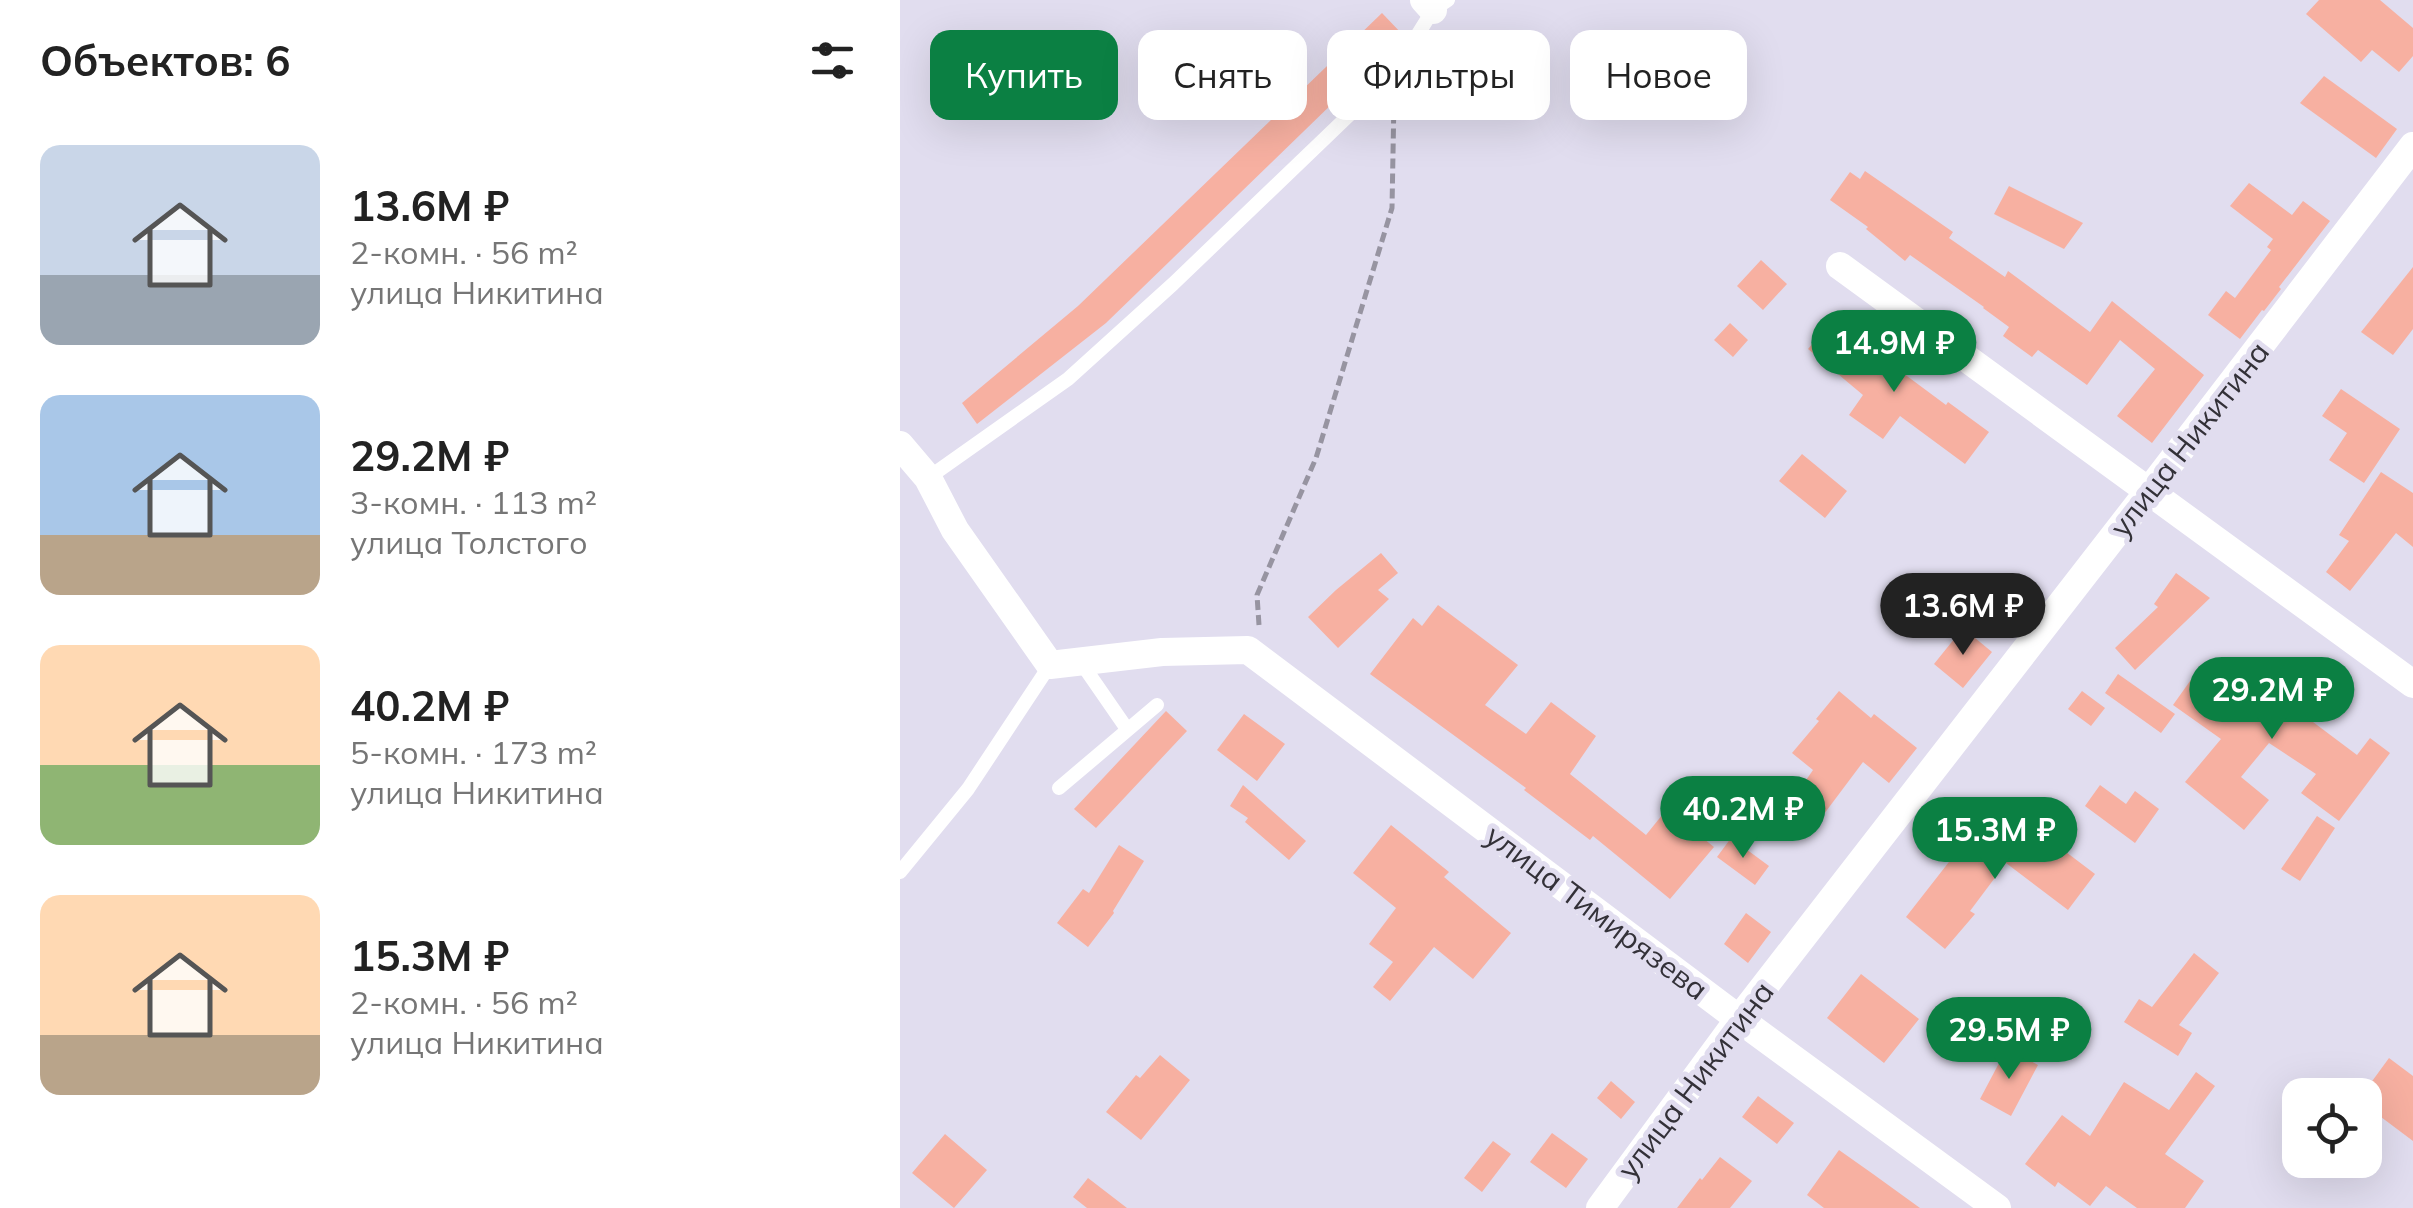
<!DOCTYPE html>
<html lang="ru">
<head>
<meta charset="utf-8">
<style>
	:root { --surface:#fff; --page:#f2f2f2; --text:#222; --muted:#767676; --accent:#0b8043 }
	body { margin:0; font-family:Mulish,sans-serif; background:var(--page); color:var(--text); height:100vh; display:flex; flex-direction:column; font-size:38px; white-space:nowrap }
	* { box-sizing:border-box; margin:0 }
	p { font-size:32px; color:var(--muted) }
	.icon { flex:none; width:55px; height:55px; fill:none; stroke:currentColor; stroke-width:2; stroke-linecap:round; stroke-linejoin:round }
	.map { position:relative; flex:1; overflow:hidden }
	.side { display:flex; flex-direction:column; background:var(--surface); width:900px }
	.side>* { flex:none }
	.hud { position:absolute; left:30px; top:30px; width:950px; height:90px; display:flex; gap:20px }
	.buttons { position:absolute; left:1382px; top:1078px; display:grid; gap:20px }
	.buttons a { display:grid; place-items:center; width:100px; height:100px; border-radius:20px; background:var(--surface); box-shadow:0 10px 40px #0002; font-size:50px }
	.price { position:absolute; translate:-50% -85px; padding:0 22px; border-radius:35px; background:var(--accent); color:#fff; font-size:32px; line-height:65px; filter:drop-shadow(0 2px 5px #0008) }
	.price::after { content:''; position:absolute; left:50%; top:60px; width:30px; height:22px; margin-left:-15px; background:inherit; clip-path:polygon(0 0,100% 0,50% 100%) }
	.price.current { background:#222; color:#fff }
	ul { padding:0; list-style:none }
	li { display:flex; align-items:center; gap:30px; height:250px; padding:0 40px }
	li span { display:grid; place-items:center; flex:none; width:280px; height:200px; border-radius:20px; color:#555 }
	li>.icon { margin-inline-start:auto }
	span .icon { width:120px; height:120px; fill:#fffc; stroke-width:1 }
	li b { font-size:42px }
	h2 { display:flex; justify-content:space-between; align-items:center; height:120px; padding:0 40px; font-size:42px }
	.chip { padding:0 35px; border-radius:20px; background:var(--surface); box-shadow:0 10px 40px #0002; font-size:35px; line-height:90px }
	.chip.current { background:var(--accent); color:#fff }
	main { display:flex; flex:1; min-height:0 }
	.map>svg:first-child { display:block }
	.building { fill:#f7b0a1 }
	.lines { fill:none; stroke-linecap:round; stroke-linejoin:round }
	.path { stroke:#9794a1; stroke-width:5; stroke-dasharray:10 5; stroke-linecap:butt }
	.lane { stroke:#fff; stroke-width:14 }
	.street { stroke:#fff; stroke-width:28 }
	.labels { text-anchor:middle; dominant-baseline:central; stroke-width:10; stroke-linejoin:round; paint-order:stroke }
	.street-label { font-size:30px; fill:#333138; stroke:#e1ddef }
</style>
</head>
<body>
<main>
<section class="side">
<h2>Объектов: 6<svg class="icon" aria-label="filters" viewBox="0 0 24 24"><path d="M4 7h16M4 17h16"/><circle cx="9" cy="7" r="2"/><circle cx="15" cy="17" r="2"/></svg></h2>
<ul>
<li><span style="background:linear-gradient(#c9d6e8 65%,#9aa5b1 0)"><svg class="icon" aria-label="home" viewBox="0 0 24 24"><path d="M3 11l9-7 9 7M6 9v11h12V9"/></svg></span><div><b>13.6M ₽</b><p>2-комн. · 56 m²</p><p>улица Никитина</p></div></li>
<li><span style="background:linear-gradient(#a9c7e8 70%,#b9a48a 0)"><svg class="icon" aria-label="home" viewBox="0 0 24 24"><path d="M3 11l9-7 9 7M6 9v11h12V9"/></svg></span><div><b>29.2M ₽</b><p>3-комн. · 113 m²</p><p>улица Толстого</p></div></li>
<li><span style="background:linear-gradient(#ffd9b3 60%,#8fb573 0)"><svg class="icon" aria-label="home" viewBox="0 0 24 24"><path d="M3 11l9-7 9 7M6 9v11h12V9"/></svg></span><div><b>40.2M ₽</b><p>5-комн. · 173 m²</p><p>улица Никитина</p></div></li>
<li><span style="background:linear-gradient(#ffd9b3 70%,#b9a48a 0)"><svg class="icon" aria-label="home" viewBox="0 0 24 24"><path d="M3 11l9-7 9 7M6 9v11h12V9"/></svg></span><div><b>15.3M ₽</b><p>2-комн. · 56 m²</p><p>улица Никитина</p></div></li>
</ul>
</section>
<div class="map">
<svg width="1513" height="1208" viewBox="0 0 1513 1208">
	<rect width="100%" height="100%" fill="#e1ddef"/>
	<!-- building -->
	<path class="building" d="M 1419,0 L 1480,0 L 1513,28 L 1513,56 L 1499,72 L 1472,50 L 1461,62 L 1406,14 Z
		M 482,13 L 503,35 L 206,323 L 77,424 L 62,403 L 178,306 Z
		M 1424,76 L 1497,129 L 1476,158 L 1400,103 Z
		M 965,171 L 1053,232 L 1049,238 L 1105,277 L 1108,271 L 1190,332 L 1212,301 L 1304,375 L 1252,443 L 1217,416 L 1255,369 L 1220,340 L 1187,385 L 1138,350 L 1132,357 L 1103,336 L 1109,327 L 1083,308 L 1084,307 L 1010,255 L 1005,261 L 966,229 L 968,227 L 930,200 L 950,172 L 960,179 Z
		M 1349,183 L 1392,215 L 1403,201 L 1430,221 L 1379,287 L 1381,289 L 1364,311 L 1362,310 L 1340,339 L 1308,315 L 1326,291 L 1335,298 L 1371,250 L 1367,247 L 1373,239 L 1330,206 Z
		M 1109,186 L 1183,223 L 1164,249 L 1094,214 Z
		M 861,260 L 887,284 L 863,310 L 837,286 Z
		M 1513,267 L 1513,329 L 1493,355 L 1461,332 Z
		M 934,318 L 980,356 L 1046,405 L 1048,402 L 1089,432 L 1065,464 L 1000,416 L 983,439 L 949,415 L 963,395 L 908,349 Z
		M 830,323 L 848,340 L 833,357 L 814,340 Z
		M 1441,389 L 1500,429 L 1464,483 L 1429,460 L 1447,433 L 1422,416 Z
		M 902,454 L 947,491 L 925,518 L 879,481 Z
		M 1481,472 L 1513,493 L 1513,547 L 1496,533 L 1450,591 L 1426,572 L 1449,541 L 1439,535 Z
		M 481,553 L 498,573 L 478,590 L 489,599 L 438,648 L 408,617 L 436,590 Z
		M 1276,573 L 1310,598 L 1235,670 L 1215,648 L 1258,607 L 1254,604 Z
		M 538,605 L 618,665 L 585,705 L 626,734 L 651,702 L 696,736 L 670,774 L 746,835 L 767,809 L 814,847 L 770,899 L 693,836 L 690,840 L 624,790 L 626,788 L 470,674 L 513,618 L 522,626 Z
		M 1063,628 L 1092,652 L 1063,688 L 1034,664 Z
		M 1373,657 L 1431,696 L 1413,722 L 1457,755 L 1470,738 L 1490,753 L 1439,821 L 1401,793 L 1416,774 L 1369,743 L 1341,777 L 1369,800 L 1344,830 L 1285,782 L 1321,739 L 1273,705 L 1300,667 L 1345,698 Z
		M 1218,674 L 1275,714 L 1261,733 L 1205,693 Z
		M 939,691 L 971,718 L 974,714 L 1017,748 L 989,783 L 963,762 L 918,822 L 891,802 L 913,770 L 892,753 L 919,721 L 916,719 Z
		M 1182,691 L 1205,708 L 1191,726 L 1168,709 Z
		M 266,711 L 287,731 L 196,828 L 174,809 Z
		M 344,714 L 385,744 L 357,781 L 317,750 Z
		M 343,785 L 406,841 L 389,860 L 345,822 L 348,818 L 330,806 Z
		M 1200,785 L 1226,804 L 1235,791 L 1259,809 L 1235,843 L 1185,806 Z
		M 1417,816 L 1435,828 L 1400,881 L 1381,869 Z
		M 1129,824 L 1195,874 L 1168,910 L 1106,863 L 1070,911 L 1075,914 L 1045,949 L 1006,917 L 1070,835 L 1101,860 Z
		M 491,825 L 549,872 L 544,877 L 611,933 L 573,979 L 534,947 L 490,1001 L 473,987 L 493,962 L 469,944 L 496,908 L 453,873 Z
		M 831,838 L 869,866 L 855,885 L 817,857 Z
		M 219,845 L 244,861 L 213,911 L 214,913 L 188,947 L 157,923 L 183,889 L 189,893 Z
		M 846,913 L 871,932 L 848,963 L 824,944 Z
		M 1294,953 L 1319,973 L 1279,1025 L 1292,1033 L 1278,1056 L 1224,1022 L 1239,999 L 1252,1007 Z
		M 961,974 L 1019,1019 L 984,1063 L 927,1018 Z
		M 1107,1048 L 1138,1065 L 1111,1116 L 1080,1099 Z
		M 260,1055 L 290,1080 L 241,1140 L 206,1112 L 236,1075 L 240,1078 Z
		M 1489,1058 L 1513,1076 L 1513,1141 L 1465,1105 L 1465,1095 L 1462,1095 Z
		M 1296,1072 L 1315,1086 L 1265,1154 L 1304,1181 L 1285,1208 L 1237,1208 L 1206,1186 L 1190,1206 L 1158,1182 L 1155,1187 L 1125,1164 L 1162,1115 L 1190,1136 L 1224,1082 L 1269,1110 Z
		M 711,1081 L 735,1102 L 721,1119 L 697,1098 Z
		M 858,1096 L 894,1123 L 877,1144 L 842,1117 Z
		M 652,1133 L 688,1159 L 666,1188 L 630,1162 Z
		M 45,1134 L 87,1170 L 54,1208 L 12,1173 Z
		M 593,1141 L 611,1154 L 582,1192 L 564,1178 Z
		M 939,1150 L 973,1174 L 1020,1208 L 924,1208 L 907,1195 Z
		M 820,1157 L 852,1181 L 830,1208 L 777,1208 L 800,1178 L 802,1180 Z
		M 188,1178 L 227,1208 L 187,1208 L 173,1197 Z"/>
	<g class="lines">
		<!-- path -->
		<path class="path" d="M 359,625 L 357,595 L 416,458 L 492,208 L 494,99"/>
		<!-- lane -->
		<path class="lane" d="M 28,478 L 168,379 L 273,284 L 495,71 L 533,10 L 548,0
			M 180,661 L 227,729
			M 159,788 L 257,705
			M 0,872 L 68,789 L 150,665"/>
		<!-- street -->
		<path class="street" d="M 524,0 L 533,10
			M 940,266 L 1513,684
			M 0,445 L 28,478 L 55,530 L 150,665 L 262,652 L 348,650 L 839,1019 L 1097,1208
			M 700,1208 L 839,1019 L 1248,492 L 1513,146"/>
	</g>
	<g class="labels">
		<!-- street labels -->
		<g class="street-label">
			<text transform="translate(1289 439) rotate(-52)">улица Никитина</text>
			<text transform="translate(697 912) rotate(37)">улица Тимирязева</text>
			<text transform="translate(795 1080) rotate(-53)">улица Никитина</text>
		</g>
	</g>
</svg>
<div class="buttons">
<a><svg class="icon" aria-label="locate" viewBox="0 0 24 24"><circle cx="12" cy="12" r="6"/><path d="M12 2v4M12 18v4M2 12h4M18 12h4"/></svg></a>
</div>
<b class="price" style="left:994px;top:395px">14.9M ₽</b>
<b class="price current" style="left:1063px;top:658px">13.6M ₽</b>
<b class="price" style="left:1372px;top:742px">29.2M ₽</b>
<b class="price" style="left:843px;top:861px">40.2M ₽</b>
<b class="price" style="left:1095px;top:882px">15.3M ₽</b>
<b class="price" style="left:1109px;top:1082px">29.5M ₽</b>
<div class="hud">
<a class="chip current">Купить</a>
<a class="chip">Снять</a>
<a class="chip">Фильтры</a>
<a class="chip">Новое</a>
</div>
</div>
</main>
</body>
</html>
